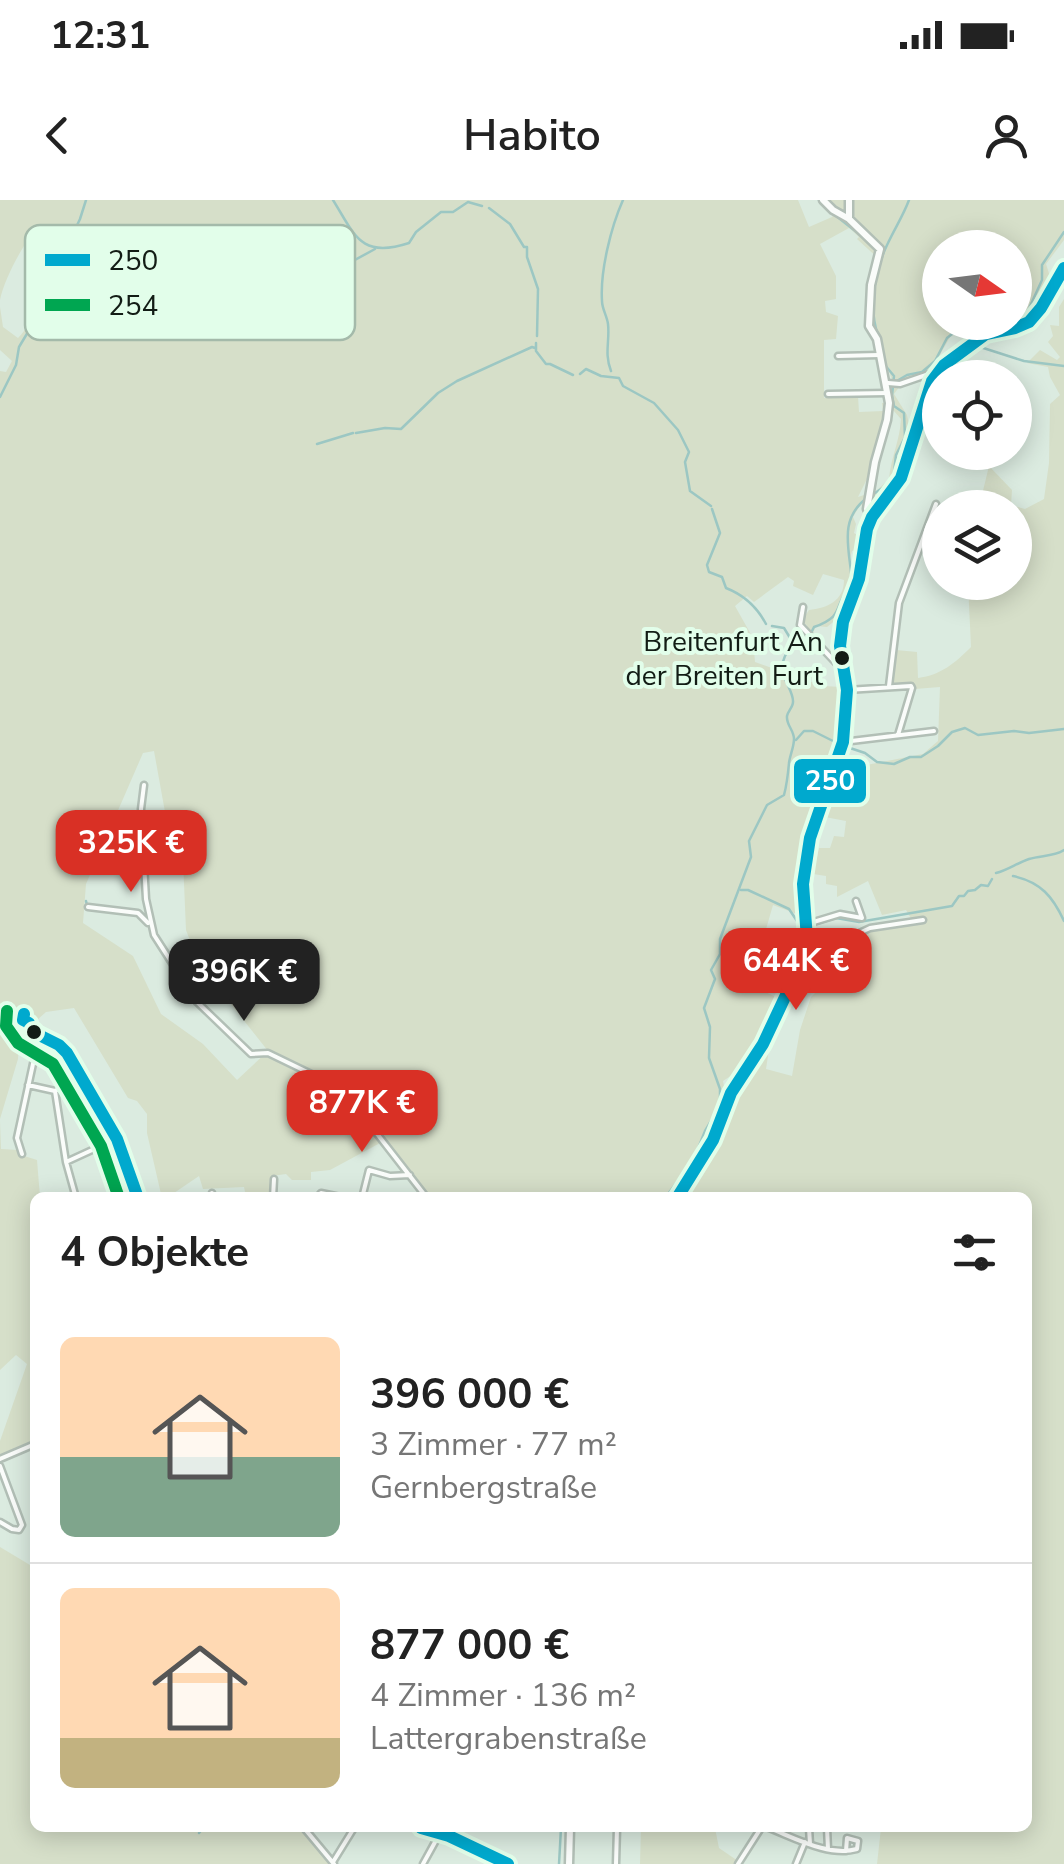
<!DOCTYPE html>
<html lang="de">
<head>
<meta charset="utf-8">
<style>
	:root { --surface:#fff; --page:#f6f6f6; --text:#222; --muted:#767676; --line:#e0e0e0; --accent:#d93025 }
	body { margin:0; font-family:"Nunito Sans",sans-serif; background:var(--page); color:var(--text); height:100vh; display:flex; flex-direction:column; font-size:38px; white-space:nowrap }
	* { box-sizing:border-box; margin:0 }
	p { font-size:32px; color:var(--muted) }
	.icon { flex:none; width:55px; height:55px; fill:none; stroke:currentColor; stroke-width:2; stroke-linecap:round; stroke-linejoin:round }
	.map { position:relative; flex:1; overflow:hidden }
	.sheet { position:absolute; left:30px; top:992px; width:1002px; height:640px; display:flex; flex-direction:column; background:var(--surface); border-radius:15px; box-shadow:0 5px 25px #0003 }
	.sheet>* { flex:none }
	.needle { width:65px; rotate:104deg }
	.tools { position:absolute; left:922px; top:30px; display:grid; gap:20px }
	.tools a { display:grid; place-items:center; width:110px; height:110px; border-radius:50%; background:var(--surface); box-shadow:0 5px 25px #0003; font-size:50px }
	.price { position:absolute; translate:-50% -85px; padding:0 22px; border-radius:20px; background:var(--accent); color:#fff; font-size:32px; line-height:65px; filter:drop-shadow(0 2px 5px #0008) }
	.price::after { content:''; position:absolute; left:50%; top:60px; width:30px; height:22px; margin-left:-15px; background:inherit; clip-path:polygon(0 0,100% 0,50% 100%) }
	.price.active { background:#222; color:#fff }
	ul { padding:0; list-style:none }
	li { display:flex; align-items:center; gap:30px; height:250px; padding:0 30px }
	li+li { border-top:2px solid var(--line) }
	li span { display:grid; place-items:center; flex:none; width:280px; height:200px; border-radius:15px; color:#555 }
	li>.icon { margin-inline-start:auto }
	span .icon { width:120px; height:120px; fill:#fffc; stroke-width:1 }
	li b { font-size:42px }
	h2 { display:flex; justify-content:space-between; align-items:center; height:120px; padding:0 30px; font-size:42px }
	.status { display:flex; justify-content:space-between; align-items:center; height:70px; padding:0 50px; background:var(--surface); direction:ltr }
	.status svg { height:28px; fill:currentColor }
	header { display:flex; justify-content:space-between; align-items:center; height:130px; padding:0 30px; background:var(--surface); font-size:45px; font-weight:600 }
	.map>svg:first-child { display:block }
	.green { fill:#d6dfc9; fill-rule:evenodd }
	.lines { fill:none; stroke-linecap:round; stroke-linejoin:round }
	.stream { stroke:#9cc7c3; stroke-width:2.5 }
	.street-casing { stroke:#b2bfb6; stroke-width:9 }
	.secondary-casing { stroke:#b2bfb6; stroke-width:11 }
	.street { stroke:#fafcfa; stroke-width:4 }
	.secondary { stroke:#fafcfa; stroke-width:6 }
	.bus-1-casing { stroke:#e2feea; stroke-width:20 }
	.bus-2-casing { stroke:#e2feea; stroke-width:20 }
	.bus-1 { stroke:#00a9ce; stroke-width:12 }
	.bus-2 { stroke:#00a651; stroke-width:12 }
	.bus-dot { fill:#121c15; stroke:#e2feea; stroke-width:4 }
	.labels { text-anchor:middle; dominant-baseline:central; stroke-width:8; stroke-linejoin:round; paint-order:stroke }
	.bus-label { font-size:28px; fill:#121c15; stroke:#e2feea; text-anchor:end }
	.key { fill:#e2feea; stroke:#a4baaa; stroke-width:2.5 }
	.key-label { font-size:28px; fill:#121c15 }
	.line-badge { stroke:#e2feea; stroke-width:4 }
	.badge-label { font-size:28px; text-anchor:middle; font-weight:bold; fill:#fff }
</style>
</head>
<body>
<div class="status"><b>12:31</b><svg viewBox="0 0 49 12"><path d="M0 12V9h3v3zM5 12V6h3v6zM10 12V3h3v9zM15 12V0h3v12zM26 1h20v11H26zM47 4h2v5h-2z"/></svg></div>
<header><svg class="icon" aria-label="back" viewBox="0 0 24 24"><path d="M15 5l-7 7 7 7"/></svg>Habito<svg class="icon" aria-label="person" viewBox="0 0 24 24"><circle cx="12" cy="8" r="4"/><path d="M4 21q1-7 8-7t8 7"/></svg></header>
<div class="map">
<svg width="1064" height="1664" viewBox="0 0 1064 1664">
	<rect width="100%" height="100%" fill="#dbebe0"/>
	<!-- green -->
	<path class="green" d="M 0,0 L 798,0 L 809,27 L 832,17 L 837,11 L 826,0 L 1064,0 L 1064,40 L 1046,64 L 1052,83 L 1031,115 L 1015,113 L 1015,48 L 940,48 L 940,122 L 973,123 L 950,137 L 936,162 L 938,166 L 935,170 L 910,179 L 906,178 L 894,194 L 907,215 L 909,225 L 904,233 L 906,243 C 893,255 895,260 900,276 L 891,289 L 886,288 L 859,307 L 853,317 L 856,324 L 854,333 L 862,338 L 861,348 L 852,351 L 850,358 L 854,387 L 844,397 L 845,406 L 841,419 L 837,419 L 827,427 L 816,426 L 808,445 L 788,441 L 792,435 L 797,440 L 805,437 L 807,425 L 804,424 L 803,419 L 809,410 C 827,408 844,401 844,380 L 823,374 L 813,395 L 793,386 L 794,381 L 788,377 L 754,402 L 747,396 L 735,406 L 753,438 L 755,462 L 823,486 L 842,487 L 840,541 L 832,568 L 851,568 L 923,554 L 938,541 L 940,487 L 915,489 L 913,482 L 893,484 L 896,450 L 917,452 L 918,478 C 941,475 955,463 971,447 L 968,383 L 1015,382 L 1015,308 L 979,307 L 989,266 L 1012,290 L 1011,305 L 1025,309 L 1044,299 L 1049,263 L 1050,204 L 1060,195 L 1050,177 L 1048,167 L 1027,163 L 1040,150 L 1057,160 L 1060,157 L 1048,142 L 1053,136 L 1050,125 L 1059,126 L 1059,107 L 1064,99 L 1064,1664 L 877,1664 L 881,1628 L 1028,1628 L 1028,998 L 428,997 L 382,942 L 330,970 L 311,972 L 311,980 L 292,980 L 286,974 L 272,976 L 272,997 L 246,997 L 244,987 L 203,989 L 199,976 L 174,993 L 161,994 L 147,933 L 147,914 L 137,901 L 128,898 L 74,808 L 46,812 L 19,836 L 18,859 L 0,919 L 0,171 L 6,172 L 12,161 L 0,150 L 0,107 L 3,127 L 18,138 C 38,119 48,75 57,49 L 36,30 C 22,45 4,80 0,100 ZM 849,28 L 859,37 L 857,39 L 880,60 L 872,93 L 871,126 L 893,182 L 890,202 L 882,203 L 883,211 L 859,212 L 858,196 L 824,198 L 824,140 L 836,139 L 838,116 L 826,112 L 825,101 L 836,99 L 836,76 L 820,44 ZM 893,210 L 901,219 C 900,240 891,257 889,279 L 876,291 L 858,297 L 868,277 L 884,212 ZM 154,551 L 165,612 L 183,660 L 186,730 L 199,764 L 268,851 L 237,880 L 203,844 L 161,814 L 133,756 L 83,723 L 86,684 L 143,553 ZM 821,595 L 830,597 L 825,617 L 846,621 L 844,637 L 834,636 L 830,648 L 819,648 L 813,674 L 826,676 L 826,684 L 837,686 L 837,697 L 868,681 L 882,715 L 906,710 L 912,720 L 845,737 L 850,760 L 841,770 L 841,763 L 831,765 L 817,775 L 824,784 L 811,797 L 800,830 L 792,876 L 766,869 L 769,849 L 766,844 L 737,891 L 717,944 L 692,979 L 727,903 L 723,881 L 750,863 L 764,841 L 762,837 L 776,797 L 759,789 L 776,754 L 760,750 L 773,705 L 802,716 L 805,643 Z
		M 0,921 L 1,949 L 18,950 L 21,955 L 37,960 L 40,997 L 35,998 L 35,1115 L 32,1144 L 35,1150 L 35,1242 L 0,1257 L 0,1241 L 27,1164 L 16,1155 L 0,1170 Z
		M 0,1347 L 30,1365 L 35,1364 L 35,1628 L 303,1628 L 332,1664 L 0,1664 Z
		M 641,1628 L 715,1628 L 719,1648 L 738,1661 L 736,1664 L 640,1664 Z"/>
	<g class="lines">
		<!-- stream -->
		<path class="stream" d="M 333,0 C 355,35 360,59 409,43 L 416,32 L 441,12 L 453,12 L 468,2 L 482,6
			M 819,0 C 833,16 851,26 867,41
			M 489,8 L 510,24 L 524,47 L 527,47 L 527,57 L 538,89 L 537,136
			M 256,107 L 329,74 L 375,49
			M 1015,112 L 1027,113 L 1042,80 L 1042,65 L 1064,32
			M 878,135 C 868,108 875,69 888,43 C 895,28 903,16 909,0
			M 536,143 L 536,151 L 546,164 L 550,164 L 573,175
			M 974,145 L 1024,161 L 1064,166
			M 611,171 C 604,153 610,141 608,124 C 607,116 602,109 602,101 C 600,71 611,27 623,0
			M 580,174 L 586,169 L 601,176 L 619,178 L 623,186 L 654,203 L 678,230 L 689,252 L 685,262 L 690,291 L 711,306
			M 895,182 L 907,175 L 922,172 L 935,161 L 947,138 L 967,122
			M 0,197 L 16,165 L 19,147 L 37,117 L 52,78 L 80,19 L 86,0
			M 356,233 L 385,228 L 401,229 L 438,193 L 457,181 L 532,147 L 535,148
			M 317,244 L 353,233
			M 872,295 L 893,281 L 896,255 L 905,237 L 904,213 L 894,206 L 892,196 L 894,176 L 884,164 L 881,143
			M 712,309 L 720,333 L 707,365 L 709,372 L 722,377 L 726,388 C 744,395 757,407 766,424
			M 772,426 L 784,428 L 795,446
			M 796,540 L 804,531 L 813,531 L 837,543
			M 844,546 L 865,553 L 877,562 L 894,564 L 910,557 L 921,557 L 938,546 L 952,532 L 965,528 L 978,535 L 1014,531 L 1029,533 L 1064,529
			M 996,673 C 1008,670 1017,663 1029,659 C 1041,655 1053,657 1064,650
			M 1013,676 C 1041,682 1053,697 1064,721
			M 741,690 L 748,690 L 789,709 L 801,727
			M 86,701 L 87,705
			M 810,726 L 836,718 L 859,722 L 952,706 L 959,696 L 964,696 L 968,691 L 975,690 L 981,685 L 988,686 L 992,679
			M 665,998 L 693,961 L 705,931 L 720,906 L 720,889 L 709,858 L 710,827 L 704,808 L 715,779 L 711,770 L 720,754 L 720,739 L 751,657 L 749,641 L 767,605 L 784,595 C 787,584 788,574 789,563 C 790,555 794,547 794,539 C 794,530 786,525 787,516 C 788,511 793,507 793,502 C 794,489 776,475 785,456 C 789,447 797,446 805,445 L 814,427 C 848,415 831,404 852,387 C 852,354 835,321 868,297
			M 33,1584 L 35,1584
			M 199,1633 L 203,1628
			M 559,1664 L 561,1628"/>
		<defs>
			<path id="street" d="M 838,156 L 879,155
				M 888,183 L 900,184 L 932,173 L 936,174
				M 828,194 L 887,193
				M 803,407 L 800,425 L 837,464 L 843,465
				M 889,486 L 899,403 L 936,304
				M 847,490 L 911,486 L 912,488 L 898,535
				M 843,542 L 934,531
				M 144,585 L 141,609 L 146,699 L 154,735 L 197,802 L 251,854 L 268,853 L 330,883 L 378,935 L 427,998
				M 88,707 L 138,713 L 148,723
				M 807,724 L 840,714 L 862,718 L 856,701
				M 805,752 L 818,752 L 870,728 L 923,720
				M 29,830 L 59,845 L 67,853 L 117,939 L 138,998
				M 28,885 L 55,891 L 81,876
				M 55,891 L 66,962 L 76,998
				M 22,954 L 17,938 L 39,836
				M 66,962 L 116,939
				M 212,993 L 213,998
				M 273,998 L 274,979
				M 317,998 L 321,993 L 345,998
				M 362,998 L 369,970 L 390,976 L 410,975
				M 0,1259 L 35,1244
				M 0,1266 L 22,1325 L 19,1330 L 12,1329 L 0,1322
				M 304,1628 L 334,1664
				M 421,1628 L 449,1636 L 508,1664
				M 769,1628 C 795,1638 829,1657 857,1649 L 858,1641 L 847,1638 L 846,1651
				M 809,1628 L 810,1644
				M 827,1628 L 828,1649
				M 333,1662 L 354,1628
				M 423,1664 L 440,1633
				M 616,1664 L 617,1628
				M 738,1664 L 761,1628
				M 796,1664 L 805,1642"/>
			<path id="secondary" d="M 823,0 L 833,10 L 849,19 L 880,49 L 871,85 L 869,126 L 877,139 L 889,203 L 887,220 L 875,262 L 867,309 L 872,317
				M 849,18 L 849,0
				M 677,998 L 713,940 L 731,893 L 763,844 L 801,763 L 807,739 L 803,684 L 810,638 L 843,542 L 847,490 L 840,446 L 843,422 L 859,379 L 867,329 L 872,317 L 901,278 L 932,181 L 944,165 L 975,140 L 986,134 L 1015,128 L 1029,122 L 1041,108 L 1064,68
				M 569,1664 L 570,1628"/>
		</defs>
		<!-- street casing -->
		<use href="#street" class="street-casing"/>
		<!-- secondary casing -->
		<use href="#secondary" class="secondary-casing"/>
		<!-- street -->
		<use href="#street" class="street"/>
		<!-- secondary -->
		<use href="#secondary" class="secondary"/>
		<defs>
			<path id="bus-1" d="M 24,814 L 23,820 L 29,823 L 31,831 L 59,845 L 67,853 L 117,939 L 138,998
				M 677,998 L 713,940 L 731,893 L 763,844 L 801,763 L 807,739 L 803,684 L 810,638 L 843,542 L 847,490 L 840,446 L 843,422 L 859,379 L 867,329 L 872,317 L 901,278 L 932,181 L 944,165 L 986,134 L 1015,128 L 1029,122 L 1041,108 L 1064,68
				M 421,1628 L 449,1636 L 508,1664"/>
			<path id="bus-2" d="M 7,811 L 6,826 L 18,843 L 53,864 L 101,946 L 119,998"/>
		</defs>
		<!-- bus-1 casing -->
		<use href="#bus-1" class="bus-1-casing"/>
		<!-- bus-2 casing -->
		<use href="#bus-2" class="bus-2-casing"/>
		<!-- bus-1 -->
		<use href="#bus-1" class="bus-1"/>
		<!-- bus-2 -->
		<use href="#bus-2" class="bus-2"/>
	</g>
	<!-- markers -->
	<g class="bus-dot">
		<circle cx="842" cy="458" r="9"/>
		<circle cx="34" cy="832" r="9"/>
	</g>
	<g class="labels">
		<!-- bus labels -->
		<g class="bus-label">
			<text x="823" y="442">Breitenfurt An<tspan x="823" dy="34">der Breiten Furt</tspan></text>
		</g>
	</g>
	<!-- legend -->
	<rect x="25" y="25" width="330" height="115" rx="15" class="key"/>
	<rect x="45" y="54" width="45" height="12" fill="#00a9ce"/>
	<rect x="45" y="99" width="45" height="12" fill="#00a651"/>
	<g class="key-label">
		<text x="108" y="70">250</text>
		<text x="108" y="115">254</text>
	</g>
	<rect class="line-badge" x="792" y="557" width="76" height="48" rx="10" fill="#00a9ce"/>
	<g class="badge-label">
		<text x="830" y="590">250</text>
	</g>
</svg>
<div class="tools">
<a><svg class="needle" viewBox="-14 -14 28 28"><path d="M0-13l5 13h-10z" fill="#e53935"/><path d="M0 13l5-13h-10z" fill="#767676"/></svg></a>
<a><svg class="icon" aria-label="locate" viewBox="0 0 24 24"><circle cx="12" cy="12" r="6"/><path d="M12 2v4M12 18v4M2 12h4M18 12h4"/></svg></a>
<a><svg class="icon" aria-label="layers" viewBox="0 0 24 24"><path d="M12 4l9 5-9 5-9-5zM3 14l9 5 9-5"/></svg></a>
</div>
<b class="price" style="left:131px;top:695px">325K €</b>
<b class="price" style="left:796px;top:813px">644K €</b>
<b class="price active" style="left:244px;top:824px">396K €</b>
<b class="price" style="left:362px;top:955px">877K €</b>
<section class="sheet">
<h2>4 Objekte<svg class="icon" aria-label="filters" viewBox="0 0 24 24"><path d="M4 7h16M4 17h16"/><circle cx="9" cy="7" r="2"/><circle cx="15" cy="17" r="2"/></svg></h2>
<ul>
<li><span style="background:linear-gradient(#ffd9b3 60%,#7fa58c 0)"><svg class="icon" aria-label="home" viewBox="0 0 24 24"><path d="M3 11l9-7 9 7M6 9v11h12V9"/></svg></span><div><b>396 000 €</b><p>3 Zimmer · 77 m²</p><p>Gernbergstraße</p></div></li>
<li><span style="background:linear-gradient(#ffd9b3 75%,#c2b280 0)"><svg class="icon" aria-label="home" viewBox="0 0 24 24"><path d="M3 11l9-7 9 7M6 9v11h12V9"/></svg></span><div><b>877 000 €</b><p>4 Zimmer · 136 m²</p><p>Lattergrabenstraße</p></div></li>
</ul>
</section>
</div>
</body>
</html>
